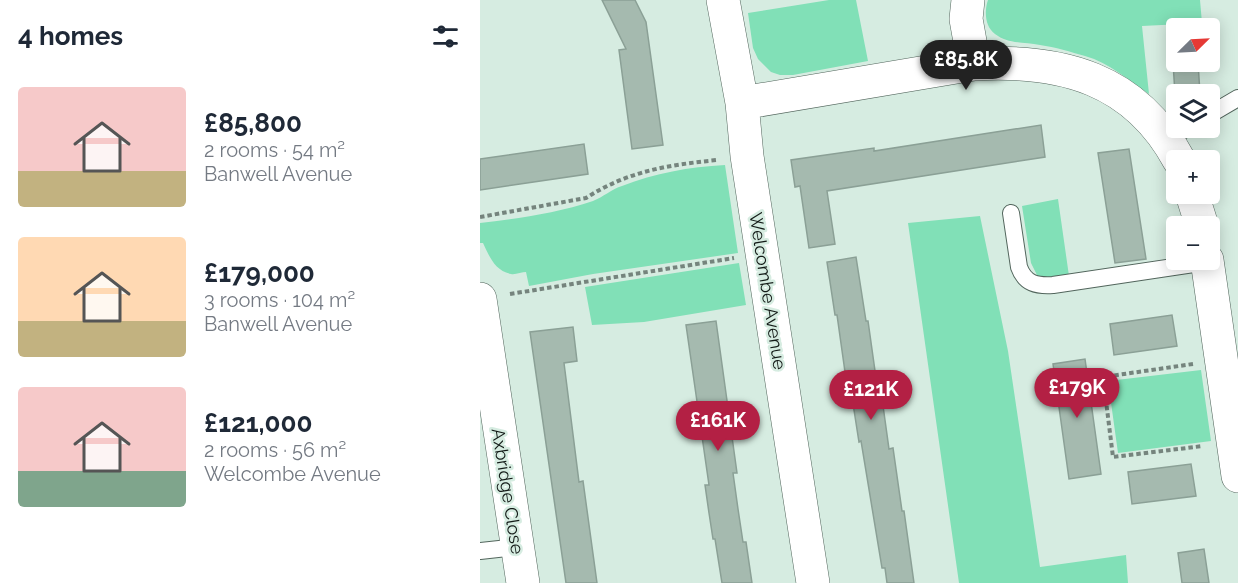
<!DOCTYPE html>
<html lang="en">
<head>
<meta charset="utf-8">
<style>
	:root { --surface:#fff; --page:#f2f2f3; --text:#1f2937; --muted:#747a83; --accent:#b32044 }
	body { margin:0; font-family:Raleway,sans-serif; background:var(--page); color:var(--text); height:100vh; display:flex; flex-direction:column; font-size:22px; white-space:nowrap }
	* { box-sizing:border-box; margin:0 }
	p { font-size:20px; color:var(--muted) }
	.icon { flex:none; width:33px; height:33px; fill:none; stroke:currentColor; stroke-width:2; stroke-linecap:round; stroke-linejoin:round }
	.map { position:relative; flex:1; overflow:hidden }
	.details { display:flex; flex-direction:column; background:var(--surface); width:480px }
	.details>* { flex:none }
	.needle { width:39px; rotate:66deg }
	.tools { position:absolute; left:686px; top:18px; display:grid; gap:12px }
	.tools a { display:grid; place-items:center; width:54px; height:54px; border-radius:6px; background:var(--surface); box-shadow:0 3px 15px #0003; font-size:30px }
	.price { position:absolute; translate:-50% -51px; padding:0 14px; border-radius:21px; background:var(--accent); color:#fff; font-size:20px; line-height:39px; filter:drop-shadow(0 2px 3px #0008) }
	.price::after { content:''; position:absolute; left:50%; top:36px; width:18px; height:14px; margin-left:-9px; background:inherit; clip-path:polygon(0 0,100% 0,50% 100%) }
	.price.current { background:#222; color:#fff }
	ul { padding:0; list-style:none }
	li { display:flex; align-items:center; gap:18px; height:150px; padding:0 18px }
	li span { display:grid; place-items:center; flex:none; width:168px; height:120px; border-radius:6px; color:#555 }
	li>.icon { margin-inline-start:auto }
	span .icon { width:72px; height:72px; fill:#fffc; stroke-width:1 }
	li b { font-size:26px }
	h2 { display:flex; justify-content:space-between; align-items:center; height:72px; padding:0 18px; font-size:26px }
	main { display:flex; flex:1; min-height:0 }
	.map>svg:first-child { display:block }
	.green { fill:#81e0b7 }
	.building { fill:#a5baaf; stroke:#8ba096; stroke-width:1.5 }
	.lines { fill:none; stroke-linecap:round; stroke-linejoin:round }
	.lane-casing { stroke:#52655c; stroke-width:18 }
	.street-casing { stroke:#52655c; stroke-width:34 }
	.path { stroke:#75847d; stroke-width:4; stroke-dasharray:4.5 3; stroke-linecap:butt }
	.lane { stroke:#fff; stroke-width:16 }
	.street { stroke:#fff; stroke-width:33 }
	.labels { text-anchor:middle; dominant-baseline:central; stroke-width:5; stroke-linejoin:round; paint-order:stroke }
	.street-label { font-size:18px; fill:#131a17; stroke:#d6ece1 }
</style>
</head>
<body>
<main>
<section class="details">
<h2>4 homes<svg class="icon" aria-label="filters" viewBox="0 0 24 24"><path d="M4 7h16M4 17h16"/><circle cx="9" cy="7" r="2"/><circle cx="15" cy="17" r="2"/></svg></h2>
<ul>
<li><span style="background:linear-gradient(#f6c9c9 70%,#c2b280 0)"><svg class="icon" aria-label="home" viewBox="0 0 24 24"><path d="M3 11l9-7 9 7M6 9v11h12V9"/></svg></span><div><b>£85,800</b><p>2 rooms · 54 m²</p><p>Banwell Avenue</p></div></li>
<li><span style="background:linear-gradient(#ffd9b3 70%,#c2b280 0)"><svg class="icon" aria-label="home" viewBox="0 0 24 24"><path d="M3 11l9-7 9 7M6 9v11h12V9"/></svg></span><div><b>£179,000</b><p>3 rooms · 104 m²</p><p>Banwell Avenue</p></div></li>
<li><span style="background:linear-gradient(#f6c9c9 70%,#7fa58c 0)"><svg class="icon" aria-label="home" viewBox="0 0 24 24"><path d="M3 11l9-7 9 7M6 9v11h12V9"/></svg></span><div><b>£121,000</b><p>2 rooms · 56 m²</p><p>Welcombe Avenue</p></div></li>
</ul>
</section>
<div class="map">
<svg width="758" height="583" viewBox="0 0 758 583">
	<rect width="100%" height="100%" fill="#d6ece1"/>
	<!-- green -->
	<path class="green" d="M 349,0 L 376,0 L 388,61 L 313,75 L 300,75 L 291,72 L 278,59 L 273,48 L 268,13 Z
		M 508,0 L 720,0 L 722,23 L 662,26 L 669,94 C 648,80 630,63 605,56 C 591,52 575,47 560,45 C 544,42 528,44 515,34 C 505,27 504,11 508,0 Z
		M 245,165 L 258,253 L 113,274 L 49,286 L 46,272 C 42,272 35,275 31,274 C 15,271 9,256 3,243 L 0,243 L 0,223 C 37,219 77,213 113,201 C 123,197 132,189 142,186 C 175,173 209,167 245,165 Z
		M 578,199 L 589,276 L 572,279 L 558,277 L 551,263 L 542,206 Z
		M 500,216 L 528,351 L 560,567 L 646,555 L 648,583 L 479,583 L 428,223 Z
		M 259,263 L 266,305 L 164,322 L 112,325 L 105,287 Z
		M 721,370 L 731,441 L 638,453 L 628,381 Z"/>
	<!-- building -->
	<path class="building" d="M 122,0 L 155,0 L 166,22 L 183,145 L 152,149 L 139,50 L 146,49 Z
		M 693,62 L 718,62 L 720,94 L 695,94 Z
		M 561,125 L 565,157 L 347,191 L 355,244 L 329,248 L 320,186 L 315,187 L 311,160 L 394,148 L 394,151 Z
		M 104,144 L 108,174 L 0,190 L 0,159 Z
		M 649,149 L 666,259 L 635,263 L 618,153 Z
		M 376,257 L 386,321 L 388,321 L 397,385 L 400,384 L 409,449 L 413,448 L 422,511 L 424,511 L 434,583 L 407,583 L 405,568 L 402,568 L 381,441 L 379,442 L 369,378 L 366,379 L 357,315 L 355,315 L 347,262 Z
		M 692,315 L 697,346 L 634,355 L 630,324 Z
		M 236,321 L 257,473 L 253,473 L 258,509 L 263,542 L 266,542 L 272,583 L 242,583 L 235,539 L 233,539 L 229,513 L 225,485 L 229,485 L 206,325 Z
		M 93,327 L 97,361 L 84,363 L 99,482 L 103,481 L 117,583 L 86,583 L 50,332 Z
		M 605,359 L 621,474 L 589,479 L 573,364 Z
		M 711,464 L 716,496 L 652,504 L 648,472 Z
		M 724,549 L 729,583 L 702,583 L 698,553 Z"/>
	<g class="lines">
		<defs>
			<path id="lane" d="M 729,115 L 758,98
				M 687,139 L 707,128
				M 531,213 L 539,267 C 545,284 557,286 573,285 L 727,262
				M 0,551 L 37,547"/>
			<path id="street" d="M 243,0 L 262,103 L 267,156 L 333,583
				M 488,0 L 486,19 L 494,64
				M 262,103 L 494,64 C 581,59 655,78 699,160
				M 712,194 L 722,226
				M 727,260 L 758,476
				M 0,299 L 43,583"/>
		</defs>
		<!-- lane casing -->
		<use href="#lane" class="lane-casing"/>
		<!-- street casing -->
		<use href="#street" class="street-casing"/>
		<!-- path -->
		<path class="path" d="M 0,217 L 106,198 C 148,171 188,165 237,160
			M 30,294 L 254,258
			M 713,364 L 623,377 L 633,457 L 723,446"/>
		<!-- lane -->
		<use href="#lane" class="lane"/>
		<!-- street -->
		<use href="#street" class="street"/>
	</g>
	<g class="labels">
		<!-- street labels -->
		<g class="street-label">
			<text transform="translate(288 291) rotate(81)">Welcombe Avenue</text>
			<text transform="translate(28 491) rotate(81)">Axbridge Close</text>
		</g>
	</g>
</svg>
<div class="tools">
<a><svg class="needle" viewBox="-14 -14 28 28"><path d="M0-13l5 13h-10z" fill="#e53935"/><path d="M0 13l5-13h-10z" fill="#747a83"/></svg></a>
<a><svg class="icon" aria-label="layers" viewBox="0 0 24 24"><path d="M12 4l9 5-9 5-9-5zM3 14l9 5 9-5"/></svg></a>
<a>+</a>
<a>−</a>
</div>
<b class="price current" style="left:486px;top:91px">£85.8K</b>
<b class="price" style="left:597px;top:419px">£179K</b>
<b class="price" style="left:391px;top:421px">£121K</b>
<b class="price" style="left:238px;top:452px">£161K</b>
</div>
</main>
</body>
</html>
